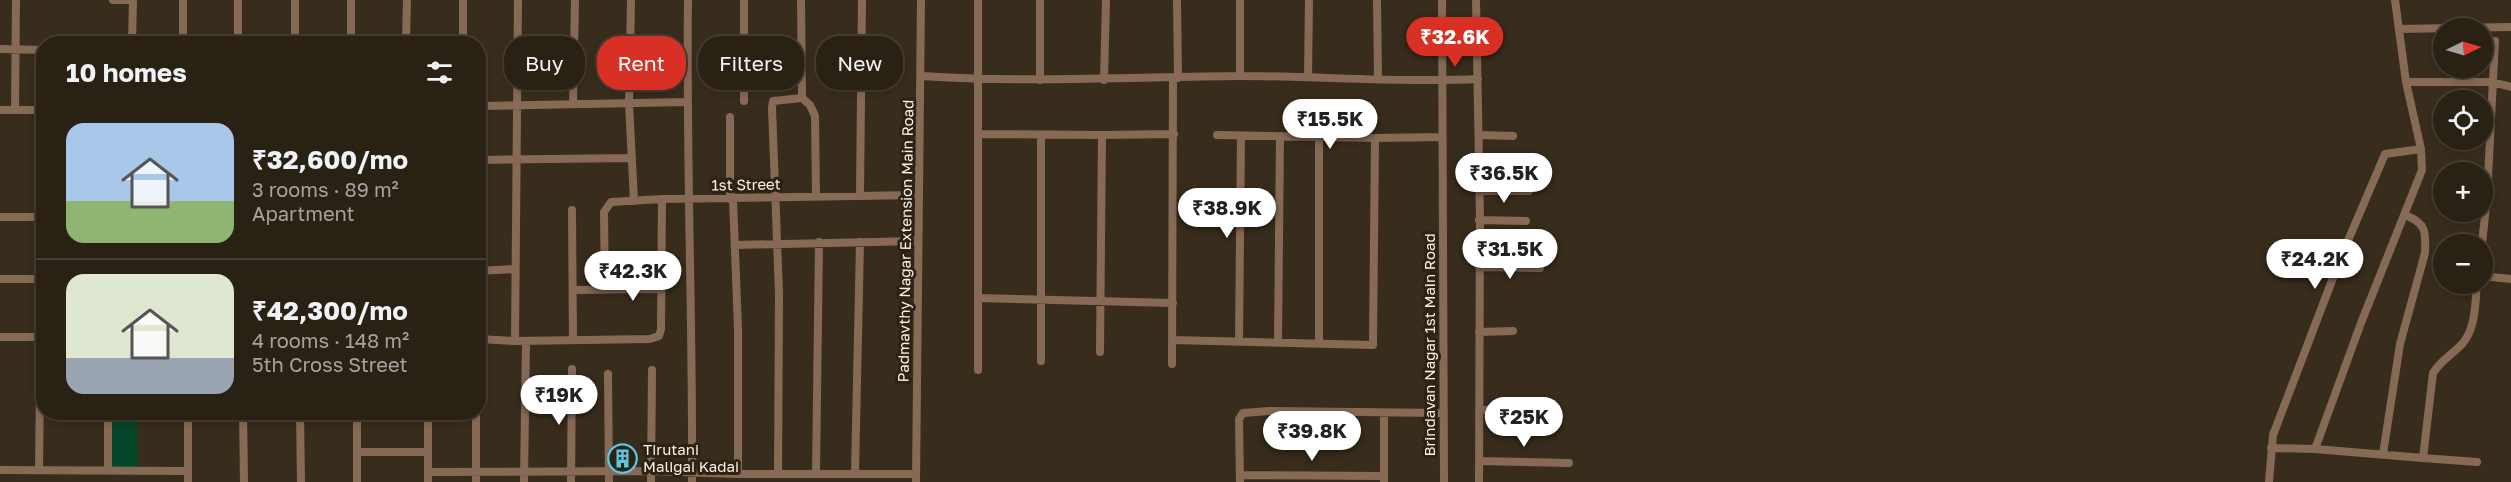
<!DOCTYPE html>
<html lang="en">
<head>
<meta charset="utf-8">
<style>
	:root { --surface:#2a2115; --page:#32291e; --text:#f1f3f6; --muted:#a5a3a0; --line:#463e34; --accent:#d93025 }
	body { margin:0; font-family:"Golos Text",sans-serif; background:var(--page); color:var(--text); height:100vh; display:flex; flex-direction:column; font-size:22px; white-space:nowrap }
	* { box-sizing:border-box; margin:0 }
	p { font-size:20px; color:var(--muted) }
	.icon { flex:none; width:33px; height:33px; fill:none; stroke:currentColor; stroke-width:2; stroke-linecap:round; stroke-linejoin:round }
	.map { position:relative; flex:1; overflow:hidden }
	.drawer { position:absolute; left:36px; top:36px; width:450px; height:384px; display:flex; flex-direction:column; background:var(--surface); border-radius:24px; box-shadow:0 3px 9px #0003,0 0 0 2px var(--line) }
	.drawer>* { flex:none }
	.banner { position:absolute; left:504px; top:36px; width:570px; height:54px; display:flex; gap:12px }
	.needle { width:39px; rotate:85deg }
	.fabs { position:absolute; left:2433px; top:18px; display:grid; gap:12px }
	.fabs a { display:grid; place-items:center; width:60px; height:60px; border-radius:50%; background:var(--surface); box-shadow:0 3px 9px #0003,0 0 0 2px var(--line); font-size:30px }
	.price { position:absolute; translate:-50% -51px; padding:0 14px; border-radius:21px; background:#fff; color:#222; font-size:20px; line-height:39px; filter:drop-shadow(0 2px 3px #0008) }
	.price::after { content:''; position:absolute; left:50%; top:36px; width:18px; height:14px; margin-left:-9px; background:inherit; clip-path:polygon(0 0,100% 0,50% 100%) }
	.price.selected { background:var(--accent); color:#fff }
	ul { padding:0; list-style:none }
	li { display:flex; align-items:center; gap:18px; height:150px; padding:0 30px }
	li+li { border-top:2px solid var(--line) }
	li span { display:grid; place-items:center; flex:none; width:168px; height:120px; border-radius:18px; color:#555 }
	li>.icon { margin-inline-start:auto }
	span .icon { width:72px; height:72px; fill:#fffc; stroke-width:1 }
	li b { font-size:26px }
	h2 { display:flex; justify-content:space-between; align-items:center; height:72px; padding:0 30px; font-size:26px }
	.chip { padding:0 21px; border-radius:24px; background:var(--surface); box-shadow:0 3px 9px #0003,0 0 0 2px var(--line); font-size:21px; line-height:54px }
	.chip.selected { background:var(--accent); color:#fff }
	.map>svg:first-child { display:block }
	.green { fill:#05472a }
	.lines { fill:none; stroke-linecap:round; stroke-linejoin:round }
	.minor { stroke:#876a56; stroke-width:8 }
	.labels { text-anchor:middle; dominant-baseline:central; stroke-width:6; stroke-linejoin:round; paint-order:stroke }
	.street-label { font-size:15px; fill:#f9f1e7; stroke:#2e2212 }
	.poi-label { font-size:15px; fill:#f9f1e7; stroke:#2e2212; text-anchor:start }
</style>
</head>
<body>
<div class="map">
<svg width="2511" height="482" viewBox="0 0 2511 482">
	<rect width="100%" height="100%" fill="#382c1c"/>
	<!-- green -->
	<path class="green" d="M 108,420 L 137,420 L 138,467 L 111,467 Z"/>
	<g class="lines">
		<!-- minor -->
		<path class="minor" d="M 113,0 L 133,0 L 132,44
			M 631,0 L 629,103 L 634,201
			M 688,0 C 686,161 693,321 692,482
			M 1040,0 L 1040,80
			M 1177,0 L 1178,78
			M 1377,0 L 1378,78
			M 1442,0 L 1444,482
			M 1476,0 L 1480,217 L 1479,482
			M 2399,29 L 2511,27
			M 183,44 L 183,0
			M 238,44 L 238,0
			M 295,44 L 295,0
			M 351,44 L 351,0
			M 406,44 L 407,0
			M 463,44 L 463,0
			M 0,49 L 44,50
			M 921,76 C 1027,83 1134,77 1240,76 C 1320,76 1399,83 1478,79
			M 1240,76 L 1240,0
			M 1308,77 L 1309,0
			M 1104,80 L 1106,0
			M 2406,82 L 2492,82 L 2511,87
			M 802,98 L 810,105 L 815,116 L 816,195
			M 744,101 L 744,0
			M 573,104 L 575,0
			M 478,106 L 687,102
			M 0,110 L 44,110
			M 15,110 L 16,0
			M 730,117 L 730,199
			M 978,134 L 1102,135 L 1174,134
			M 1041,135 L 1041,361
			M 1217,135 L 1375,138 L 1442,137
			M 1479,135 L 1513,136
			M 1319,137 L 1319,342
			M 478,160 L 631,158
			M 1479,191 L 1529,191
			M 860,195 L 862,0
			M 733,199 L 738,329 L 738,474
			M 572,210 L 573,340
			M 0,217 L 44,217
			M 1479,220 L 1526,221
			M 2482,244 L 2487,197 L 2495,41
			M 735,245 L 918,241
			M 1479,267 L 1540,268
			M 478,271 L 515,269
			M 2482,276 L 2511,279
			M 0,279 L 44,279
			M 605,289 L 604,212 L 611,202 L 662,199 L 919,195
			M 573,290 L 661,289
			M 979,298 L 1173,303
			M 1479,332 L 1513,331
			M 0,337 L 44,337
			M 478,339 L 515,341 L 650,339 L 659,336 L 661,329 L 662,199
			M 1173,340 L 1373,345 L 1375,138
			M 515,341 L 518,0
			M 1239,341 L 1241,136
			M 1278,342 L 1280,137
			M 1100,352 L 1102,135
			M 1172,364 L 1173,78
			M 978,370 L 978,0
			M 608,374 L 609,482
			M 1479,410 L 1556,408
			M 108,412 L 108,470
			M 188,412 L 188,482
			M 243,412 L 244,482
			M 300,412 L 301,482
			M 357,412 L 357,482
			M 1384,413 L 1384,482
			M 2271,448 L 2315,449 L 2423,458 L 2433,373 C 2441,360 2453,354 2463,343 C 2476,327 2475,303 2477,284
			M 2315,449 L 2361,323 L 2422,170 L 2421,149 L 2406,82 L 2395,0
			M 357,452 L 428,452
			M 2383,454 L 2400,344 L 2425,253 C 2426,231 2426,223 2405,215
			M 2423,458 L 2477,462
			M 1479,461 L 1569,463
			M 0,470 L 188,471
			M 39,470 L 40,385
			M 428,472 L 651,471 L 738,474 L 916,474
			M 855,473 L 860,242
			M 778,474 L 779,294 L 772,108 L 773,101 L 802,98 L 801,0
			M 816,474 L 819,242
			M 1240,475 L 1384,476
			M 428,482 L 428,412
			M 476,482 L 476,412
			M 524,482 L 526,341
			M 571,482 L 572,369
			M 651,482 L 652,370
			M 916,482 L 921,0
			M 1240,482 L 1239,419 L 1243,413 L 1269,411 L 1443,413
			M 2269,482 L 2273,435 L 2341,257 L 2385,154 L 2421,149"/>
	</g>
	<!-- icons -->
	<defs>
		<symbol id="building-ring" viewBox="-11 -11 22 22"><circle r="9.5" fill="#2e2212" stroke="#59c8e5" stroke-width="1.5"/><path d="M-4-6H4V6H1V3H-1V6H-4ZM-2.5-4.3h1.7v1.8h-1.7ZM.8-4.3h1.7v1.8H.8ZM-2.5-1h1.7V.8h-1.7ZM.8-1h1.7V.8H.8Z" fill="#59c8e5"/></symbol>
	</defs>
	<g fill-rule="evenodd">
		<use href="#building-ring" x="606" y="442" width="33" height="33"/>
	</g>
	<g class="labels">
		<!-- street labels -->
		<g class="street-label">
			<text transform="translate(746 184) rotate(-1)">1st Street</text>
			<text transform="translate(905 241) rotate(-89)">Padmavthy Nagar Extension Main Road</text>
			<text transform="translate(1429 345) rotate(-90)">Brindavan Nagar 1st Main Road</text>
		</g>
		<!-- poi labels -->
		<g class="poi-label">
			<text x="643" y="449">Tirutani<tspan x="643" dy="17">Maligai Kadai</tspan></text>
		</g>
	</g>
</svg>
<div class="fabs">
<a><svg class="needle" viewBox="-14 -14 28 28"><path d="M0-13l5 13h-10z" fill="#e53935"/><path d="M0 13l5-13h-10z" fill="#a5a3a0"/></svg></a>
<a><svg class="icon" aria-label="locate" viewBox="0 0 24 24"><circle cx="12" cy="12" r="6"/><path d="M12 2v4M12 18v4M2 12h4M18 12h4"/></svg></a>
<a>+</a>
<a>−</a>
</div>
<b class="price selected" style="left:1455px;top:68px">₹32.6K</b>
<b class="price" style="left:1330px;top:150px">₹15.5K</b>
<b class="price" style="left:1504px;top:204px">₹36.5K</b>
<b class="price" style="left:1227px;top:239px">₹38.9K</b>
<b class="price" style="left:1510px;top:280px">₹31.5K</b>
<b class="price" style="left:2315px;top:290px">₹24.2K</b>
<b class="price" style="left:633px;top:302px">₹42.3K</b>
<b class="price" style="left:559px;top:426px">₹19K</b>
<b class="price" style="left:1524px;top:448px">₹25K</b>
<b class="price" style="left:1312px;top:462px">₹39.8K</b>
<div class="banner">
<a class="chip">Buy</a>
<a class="chip selected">Rent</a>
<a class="chip">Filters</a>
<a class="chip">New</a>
</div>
<section class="drawer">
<h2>10 homes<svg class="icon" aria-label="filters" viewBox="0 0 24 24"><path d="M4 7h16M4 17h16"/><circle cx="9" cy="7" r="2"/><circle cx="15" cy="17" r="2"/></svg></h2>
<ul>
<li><span style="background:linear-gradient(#a9c7e8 65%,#8fb573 0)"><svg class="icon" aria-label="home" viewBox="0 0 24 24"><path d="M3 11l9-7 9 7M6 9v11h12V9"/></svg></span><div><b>₹32,600/mo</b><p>3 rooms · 89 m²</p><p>Apartment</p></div></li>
<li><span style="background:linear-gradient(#dfe7d0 70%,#9aa5b1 0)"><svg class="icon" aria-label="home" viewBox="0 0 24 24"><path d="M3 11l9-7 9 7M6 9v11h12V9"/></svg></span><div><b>₹42,300/mo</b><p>4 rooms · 148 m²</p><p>5th Cross Street</p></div></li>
</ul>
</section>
</div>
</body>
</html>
